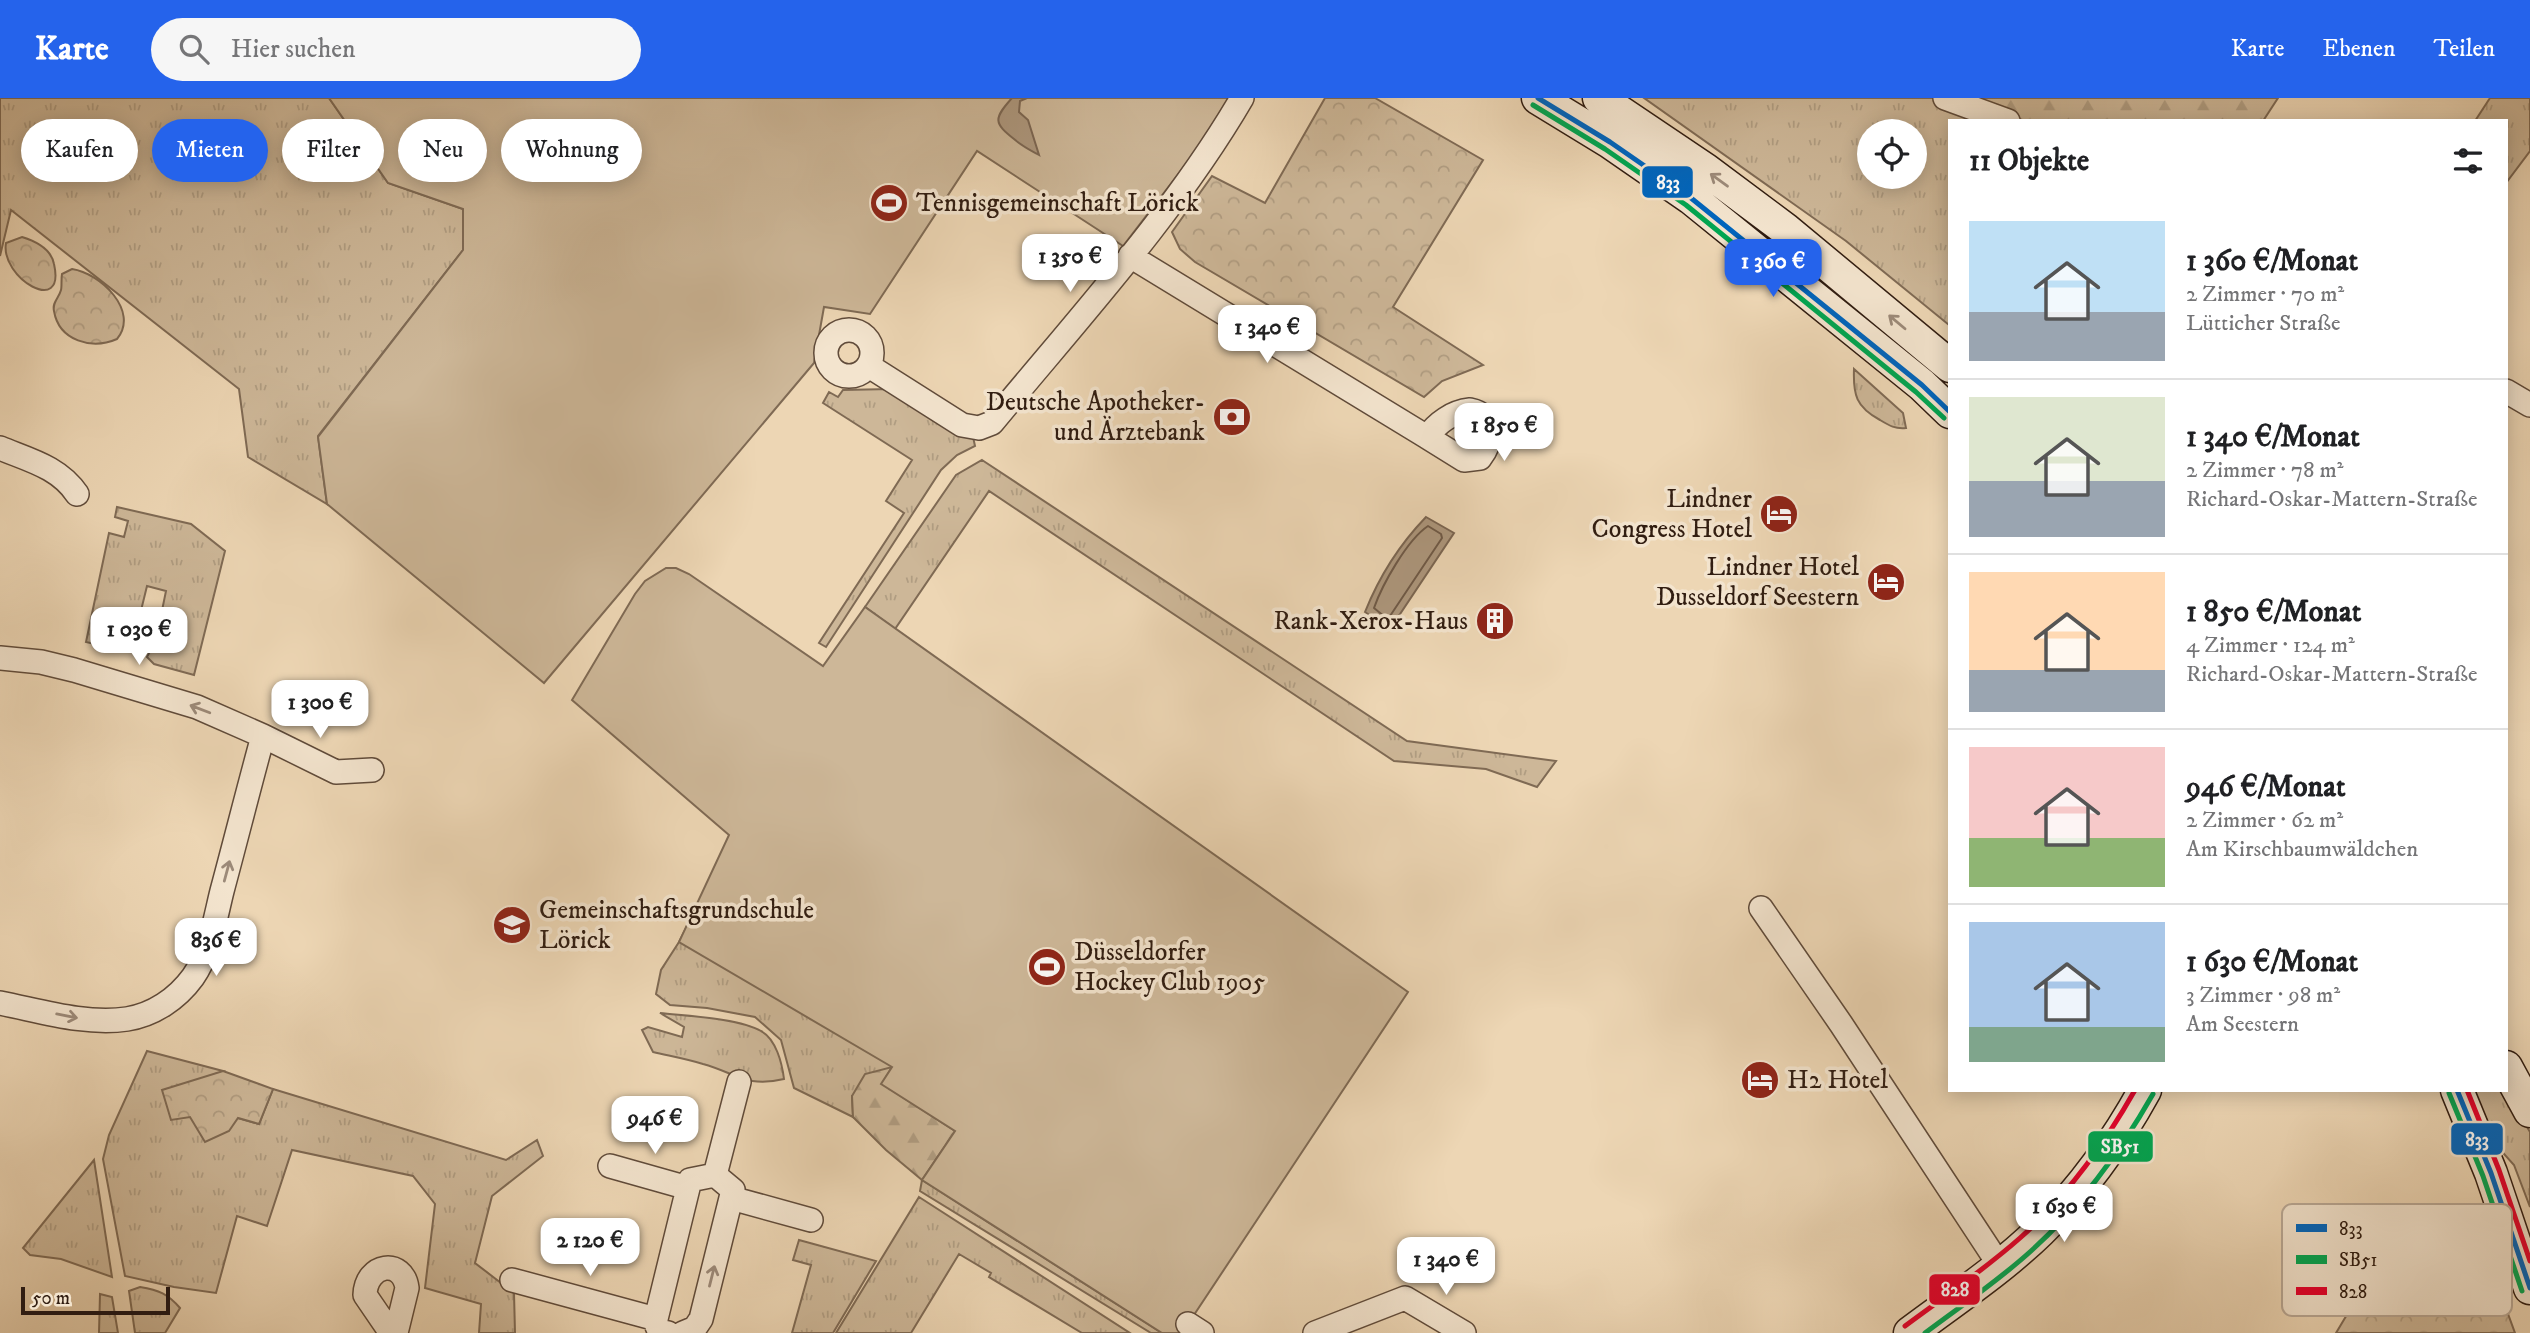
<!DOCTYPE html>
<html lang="de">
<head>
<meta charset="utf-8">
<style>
	:root { --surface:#fff; --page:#f6f6f6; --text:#202124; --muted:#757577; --line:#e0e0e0; --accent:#2563eb }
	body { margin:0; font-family:"IM FELL DW Pica",serif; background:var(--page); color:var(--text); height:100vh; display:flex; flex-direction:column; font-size:26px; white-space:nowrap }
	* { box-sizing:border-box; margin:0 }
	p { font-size:23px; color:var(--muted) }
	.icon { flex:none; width:38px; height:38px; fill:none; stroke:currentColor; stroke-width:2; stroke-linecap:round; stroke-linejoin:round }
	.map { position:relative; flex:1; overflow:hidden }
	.sheet { position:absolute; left:1948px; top:21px; width:560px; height:973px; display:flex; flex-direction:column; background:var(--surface); border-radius:0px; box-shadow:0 4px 18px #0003 }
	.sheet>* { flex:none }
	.top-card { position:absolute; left:21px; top:21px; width:665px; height:63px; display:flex; gap:14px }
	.buttons { position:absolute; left:1857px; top:21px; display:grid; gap:14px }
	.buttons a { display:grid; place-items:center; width:70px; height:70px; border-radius:50%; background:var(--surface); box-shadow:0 4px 18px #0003; font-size:35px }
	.scale { position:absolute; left:21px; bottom:18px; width:149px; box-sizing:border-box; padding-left:7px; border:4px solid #311d11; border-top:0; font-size:19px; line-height:24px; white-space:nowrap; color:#311d11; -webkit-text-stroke:5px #f3e4ce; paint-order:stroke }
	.price { position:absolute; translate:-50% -60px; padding:0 16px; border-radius:14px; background:#fff; color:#222; font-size:23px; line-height:46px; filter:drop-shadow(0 2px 4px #0008) }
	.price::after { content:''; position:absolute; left:50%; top:42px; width:21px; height:16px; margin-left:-10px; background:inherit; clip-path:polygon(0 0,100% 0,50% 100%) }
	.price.selected { background:var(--accent); color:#fff }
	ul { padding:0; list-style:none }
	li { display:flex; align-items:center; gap:21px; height:175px; padding:0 21px }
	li+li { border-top:2px solid var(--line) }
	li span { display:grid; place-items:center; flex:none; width:196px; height:140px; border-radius:0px; color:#555 }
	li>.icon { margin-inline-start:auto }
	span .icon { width:84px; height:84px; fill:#fffc; stroke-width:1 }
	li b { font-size:30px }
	h2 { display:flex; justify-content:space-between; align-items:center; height:84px; padding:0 21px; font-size:30px }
	.chip { padding:0 24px; border-radius:32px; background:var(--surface); box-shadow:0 4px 18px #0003; font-size:24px; line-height:63px }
	.chip.selected { background:var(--accent); color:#fff }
	header { display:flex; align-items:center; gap:42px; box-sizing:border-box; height:98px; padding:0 35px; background:var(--accent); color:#fff }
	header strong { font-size:33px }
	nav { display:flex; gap:38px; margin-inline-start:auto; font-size:24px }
	.search { width:490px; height:63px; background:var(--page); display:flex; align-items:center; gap:18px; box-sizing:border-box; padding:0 24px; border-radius:38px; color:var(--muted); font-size:26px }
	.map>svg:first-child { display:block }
	.grass { fill:url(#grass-tufts); stroke:#7f6a54; stroke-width:2; fill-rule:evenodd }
	.forest { fill:url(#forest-firs); stroke:#7f6a54; stroke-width:2 }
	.park { fill:url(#park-crowns); stroke:#7f6a54; stroke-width:2 }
	.pitch { fill:#cdb798; stroke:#7f6a54; stroke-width:2 }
	.water { fill:#ad977d; stroke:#7b6652; stroke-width:2 }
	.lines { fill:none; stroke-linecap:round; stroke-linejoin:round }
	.shore { stroke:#6f5a47; stroke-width:2 }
	.street-casing { stroke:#604b3a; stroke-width:26 }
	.secondary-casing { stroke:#311d11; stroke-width:35 }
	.street { stroke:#f3e4ce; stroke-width:23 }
	.secondary { stroke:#f3e4ce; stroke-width:32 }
	.bus-1-casing { stroke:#f3e4ce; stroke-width:10 }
	.bus-2-casing { stroke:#f3e4ce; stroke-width:10 }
	.bus-3-casing { stroke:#f3e4ce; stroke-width:10 }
	.bus-1 { stroke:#0065bd; stroke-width:5 }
	.bus-2 { stroke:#00a651; stroke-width:5 }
	.bus-3 { stroke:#e4002b; stroke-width:5 }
	.oneway { stroke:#9c8a79 }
	.labels { text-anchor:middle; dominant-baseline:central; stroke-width:7; stroke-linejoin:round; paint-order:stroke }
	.poi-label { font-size:26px; fill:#311d11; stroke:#f3e4ce; text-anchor:start }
	.key { fill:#f3e4ce; stroke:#b9a895; stroke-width:2 }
	.key-label { font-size:19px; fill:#311d11 }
	.line-badge { stroke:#f3e4ce; stroke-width:2.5 }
	.badge-label { font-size:19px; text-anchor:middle; font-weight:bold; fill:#fff }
</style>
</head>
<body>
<header>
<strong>Karte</strong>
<div class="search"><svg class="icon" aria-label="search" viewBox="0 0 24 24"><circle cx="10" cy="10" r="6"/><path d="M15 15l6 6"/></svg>Hier suchen</div>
<nav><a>Karte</a><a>Ebenen</a><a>Teilen</a></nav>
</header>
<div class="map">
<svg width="2530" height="1235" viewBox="0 0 2530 1235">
	<defs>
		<pattern id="grass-tufts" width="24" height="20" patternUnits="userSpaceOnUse" patternTransform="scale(1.75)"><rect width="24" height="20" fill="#cdb798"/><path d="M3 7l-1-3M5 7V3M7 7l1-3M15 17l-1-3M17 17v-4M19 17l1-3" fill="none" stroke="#b09d82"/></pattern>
		<pattern id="forest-firs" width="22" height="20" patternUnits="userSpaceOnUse" patternTransform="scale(1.75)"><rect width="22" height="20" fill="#cdb798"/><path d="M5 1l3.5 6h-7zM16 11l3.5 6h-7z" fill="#b09d82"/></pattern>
		<pattern id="park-crowns" width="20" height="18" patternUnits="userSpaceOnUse" patternTransform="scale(1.75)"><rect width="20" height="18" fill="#cdb798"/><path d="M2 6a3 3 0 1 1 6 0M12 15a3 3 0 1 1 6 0" fill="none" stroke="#b09d82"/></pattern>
	</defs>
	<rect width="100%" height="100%" fill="#edd6b4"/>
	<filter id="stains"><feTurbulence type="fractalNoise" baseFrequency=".00286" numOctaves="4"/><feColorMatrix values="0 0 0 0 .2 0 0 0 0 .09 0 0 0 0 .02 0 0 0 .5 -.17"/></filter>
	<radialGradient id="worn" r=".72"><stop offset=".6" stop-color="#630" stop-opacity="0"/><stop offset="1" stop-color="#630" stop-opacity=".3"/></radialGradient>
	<!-- grass -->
	<path class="grass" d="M 0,0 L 329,0 L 388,85 L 463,111 L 463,152 L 318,338 L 327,406 L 248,359 L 239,291 L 11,112 L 0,158 Z
		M 1644,0 L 1934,0 L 1998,23 L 1950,23 L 1949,227 L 1846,143 ZM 1869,33 L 1914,33 L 1914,79 L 1869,79 Z
		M 2490,0 L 2530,0 L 2530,53 L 2506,85 L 2506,23 L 2475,23 Z
		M 1854,271 L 1903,315 L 1906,330 C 1895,331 1890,328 1880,322 C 1856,309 1853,297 1854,271 Z
		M 891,291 L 973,339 L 975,348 L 957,357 L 941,372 L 826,549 L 819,545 L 904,415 L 886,403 L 912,362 L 823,305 L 829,294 L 838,299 L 843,292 Z
		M 982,362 L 1407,643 L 1556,663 L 1537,689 L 1486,671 L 1394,663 L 989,393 L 895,531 L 865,509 L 956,377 Z
		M 117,409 L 191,426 L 225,453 L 194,577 L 154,566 L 147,559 L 156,542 L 166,493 L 147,488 L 136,533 L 126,553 L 86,544 L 109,435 L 124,439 L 128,423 L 115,419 Z
		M 687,828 L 970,982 L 852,998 L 853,1019 L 794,990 L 781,942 L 755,919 L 707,910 L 670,907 L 656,896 L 661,872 L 679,844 Z
		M 660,915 C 686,918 739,920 761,933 C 776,941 782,965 784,981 C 746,990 736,975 703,966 C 687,961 670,958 653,954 L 642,932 L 648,929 L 682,939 L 684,929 Z
		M 147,953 L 223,973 L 197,983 L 190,1018 L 238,1020 L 259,1026 L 273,991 L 506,1062 L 537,1042 L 543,1058 L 492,1098 L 475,1165 L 514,1195 L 515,1235 L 479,1235 L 481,1206 L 425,1190 L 435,1106 L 413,1078 L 292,1052 L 267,1128 L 237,1118 L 216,1195 L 174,1189 L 125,1178 L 103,1061 L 109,1037 Z
		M 2473,992 L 2505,992 L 2530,1034 L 2530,1109 L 2514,1067 L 2496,1047 Z
		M 94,1062 L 112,1179 L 61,1161 L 30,1157 L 23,1150 Z
		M 922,1082 L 1162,1235 L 1151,1235 L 920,1093 Z
		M 919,1099 L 1130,1235 L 1082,1235 L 989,1179 L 991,1175 L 959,1156 L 911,1235 L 836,1235 Z
		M 799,1142 L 876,1163 L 833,1235 L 792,1235 L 811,1167 L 793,1162 Z
		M 140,1189 C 159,1192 168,1196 180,1210 L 165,1235 L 135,1235 L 129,1193 Z
		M 100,1196 L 112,1199 L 118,1235 L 99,1235 Z"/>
	<!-- forest -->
	<path class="forest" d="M 1960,0 L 2278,0 L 2263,23 L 2025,23 Z
		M 892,969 L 882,986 L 955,1033 L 922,1082 L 886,1052 L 853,1019 L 852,998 L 865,976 Z"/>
	<!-- park -->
	<path class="park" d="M 1325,0 L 1375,0 L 1483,62 L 1393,209 L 1483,267 L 1442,283 L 1424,299 L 1195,164 L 1180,151 L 1172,134 L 1212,78 L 1265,105 Z
		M 22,139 C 35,143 51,150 54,166 C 66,219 0,180 6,145 Z
		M 72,171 C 100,175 140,213 117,241 C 92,252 59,243 54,213 C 52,204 59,200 61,192 C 62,188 61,181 62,176 Z
		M 223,973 L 273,991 L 259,1026 L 238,1020 L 229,1033 L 205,1044 L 190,1019 L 171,1022 L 162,992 Z
		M 2408,1143 L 2437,1143 L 2465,1156 L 2493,1175 L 2515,1235 L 2336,1235 L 2379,1163 L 2386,1154 Z"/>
	<!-- pitch -->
	<path class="pitch" d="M 329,0 L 1229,0 L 1196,53 L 1123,148 L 977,53 L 870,216 L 824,209 L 814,265 L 544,585 L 327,406 L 318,339 L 463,152 L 463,111 L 388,85 Z
		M 666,470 L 676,470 L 689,476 L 823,568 L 865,509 L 1408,894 L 1182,1235 L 1162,1235 L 922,1082 L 955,1033 L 881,986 L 892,969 L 679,844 L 729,737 L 572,602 L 635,496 L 645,483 Z"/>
	<!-- water -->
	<path class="water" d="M 1012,0 L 1027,0 L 1020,3 L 1019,14 L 1028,22 L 1039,57 C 1030,52 1022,48 1014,41 C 994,25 993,21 1012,0 Z
		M 1426,419 L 1454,435 L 1390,531 L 1365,514 C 1379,479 1400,446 1426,419 Z"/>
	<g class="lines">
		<!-- shore -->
		<path class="shore" d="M 1428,428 L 1441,436 L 1442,440 L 1390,518 L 1385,519 L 1374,510 C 1382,487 1407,442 1428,428 Z"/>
		<defs>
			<path id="street" d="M 1945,0 L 2008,23
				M 1130,158 L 1427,339
				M826 255a23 23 0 1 1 46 0a23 23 0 1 1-46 0Z
				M 869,268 L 962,327 L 979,330 L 992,325 C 1077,222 1175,115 1242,0
				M 2506,293 L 2530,307
				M 1470,312 C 1496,317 1493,343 1480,360 L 1464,362 L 1427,339 C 1437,325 1452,314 1470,312 Z
				M 0,350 C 29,362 59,369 77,396
				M 0,560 L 41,564 L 74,572 L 197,609 L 263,638 L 336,674 L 372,672
				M 1761,810 L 1841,926 L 2000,1168
				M 0,905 C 41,913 85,927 127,921 C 153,917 177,901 193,879 C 210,855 215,821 222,793 C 236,741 249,689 263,638
				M 610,1068 L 688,1090
				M 715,1077 L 739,984
				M 731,1100 L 811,1122
				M 512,1182 L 656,1221
				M 1188,1226 L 1202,1235
				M 391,1235 L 365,1197 C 366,1165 403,1160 407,1190 L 396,1235
				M 668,1235 C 659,1233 656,1231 656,1221 L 690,1082 L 715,1077 L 733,1092 L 701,1221 L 695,1230 L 683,1235
				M 1315,1235 L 1405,1200 L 1464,1235"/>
			<path id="secondary" d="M 1538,0 L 1610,44 L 1691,100 L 1922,287 L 1950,314
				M 1599,0 L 1706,72 L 1785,131 L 1950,268
				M 2506,969 L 2530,1013
				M 2457,992 L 2491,1075 L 2530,1190
				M 1910,1235 C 1954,1202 2001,1171 2040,1133 C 2082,1092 2117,1043 2145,992"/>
		</defs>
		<!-- street casing -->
		<use href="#street" class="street-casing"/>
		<!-- secondary casing -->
		<use href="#secondary" class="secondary-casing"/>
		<!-- street -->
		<use href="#street" class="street"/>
		<!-- secondary -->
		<use href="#secondary" class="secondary"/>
		<defs>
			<path id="bus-1" d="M 1538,0 L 1610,44 L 1691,100 L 1922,287 L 1950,314
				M 2457,992 L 2491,1075 L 2530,1190"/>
			<path id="bus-2" d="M 1533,7 L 1605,51 L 1686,107 L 1916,294 L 1944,320
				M 2449,995 L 2483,1078 L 2522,1193
				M 1925,1235 C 1961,1208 1998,1183 2031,1153 C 2081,1108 2120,1054 2153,996"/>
			<path id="bus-3" d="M 2467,992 L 2499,1072 L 2530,1163
				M 1905,1228 C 1944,1199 1984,1172 2020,1140 C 2067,1098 2104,1047 2135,992"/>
		</defs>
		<!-- bus-1 casing -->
		<use href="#bus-1" class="bus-1-casing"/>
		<!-- bus-2 casing -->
		<use href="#bus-2" class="bus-2-casing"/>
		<!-- bus-3 casing -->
		<use href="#bus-3" class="bus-3-casing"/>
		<!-- bus-1 -->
		<use href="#bus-1" class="bus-1"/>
		<!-- bus-2 -->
		<use href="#bus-2" class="bus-2"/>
		<!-- bus-3 -->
		<use href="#bus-3" class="bus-3"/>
	</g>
	<!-- one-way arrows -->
	<defs><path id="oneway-shaft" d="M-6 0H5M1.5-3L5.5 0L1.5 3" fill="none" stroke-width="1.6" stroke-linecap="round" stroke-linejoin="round" transform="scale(1.75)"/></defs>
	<g class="oneway">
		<use href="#oneway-shaft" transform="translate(1719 82) rotate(-144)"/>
		<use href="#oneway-shaft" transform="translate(1897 224) rotate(-140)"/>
		<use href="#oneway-shaft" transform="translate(200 611) rotate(-159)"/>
		<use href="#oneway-shaft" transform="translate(227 773) rotate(-75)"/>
		<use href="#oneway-shaft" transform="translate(67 918) rotate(11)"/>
		<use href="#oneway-shaft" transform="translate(712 1178) rotate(-76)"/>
	</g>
	<!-- icons -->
	<defs>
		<symbol id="stadium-disc" viewBox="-11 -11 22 22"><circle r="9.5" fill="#8f2418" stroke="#f3e4ce"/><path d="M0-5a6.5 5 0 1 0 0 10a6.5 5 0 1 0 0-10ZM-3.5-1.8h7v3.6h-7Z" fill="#fff"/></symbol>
		<symbol id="bank-disc" viewBox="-11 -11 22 22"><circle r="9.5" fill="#8f2418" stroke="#f3e4ce"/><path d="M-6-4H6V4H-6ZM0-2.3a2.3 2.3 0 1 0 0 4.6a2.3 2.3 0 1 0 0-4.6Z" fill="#fff"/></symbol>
		<symbol id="hotel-disc" viewBox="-11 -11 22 22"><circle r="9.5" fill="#8f2418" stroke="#f3e4ce"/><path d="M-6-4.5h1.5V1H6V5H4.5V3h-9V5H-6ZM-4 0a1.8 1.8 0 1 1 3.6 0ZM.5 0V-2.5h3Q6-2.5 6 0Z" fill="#fff"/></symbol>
		<symbol id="building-disc" viewBox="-11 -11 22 22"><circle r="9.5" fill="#8f2418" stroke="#f3e4ce"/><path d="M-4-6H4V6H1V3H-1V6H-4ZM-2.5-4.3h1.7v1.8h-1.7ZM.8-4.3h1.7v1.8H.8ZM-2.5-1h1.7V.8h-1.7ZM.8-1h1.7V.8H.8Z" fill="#fff"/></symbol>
		<symbol id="school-disc" viewBox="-11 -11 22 22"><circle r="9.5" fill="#8f2418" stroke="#f3e4ce"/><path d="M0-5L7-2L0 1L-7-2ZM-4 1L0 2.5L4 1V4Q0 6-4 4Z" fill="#fff"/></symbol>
	</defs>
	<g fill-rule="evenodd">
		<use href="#stadium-disc" x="867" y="83" width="44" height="44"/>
		<use href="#bank-disc" x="1210" y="297" width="44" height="44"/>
		<use href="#hotel-disc" x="1757" y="394" width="44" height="44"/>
		<use href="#hotel-disc" x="1864" y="462" width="44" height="44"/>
		<use href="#building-disc" x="1473" y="501" width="44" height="44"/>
		<use href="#school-disc" x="490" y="805" width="44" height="44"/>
		<use href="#stadium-disc" x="1025" y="847" width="44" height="44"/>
		<use href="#hotel-disc" x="1738" y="960" width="44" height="44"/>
	</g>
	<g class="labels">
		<!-- poi labels -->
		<g class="poi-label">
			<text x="916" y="105">Tennisgemeinschaft Lörick</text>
			<text x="1205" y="304" text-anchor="end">Deutsche Apotheker-<tspan x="1205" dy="30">und Ärztebank</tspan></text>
			<text x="1752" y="401" text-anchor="end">Lindner<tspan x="1752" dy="30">Congress Hotel</tspan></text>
			<text x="1859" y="469" text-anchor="end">Lindner Hotel<tspan x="1859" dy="30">Dusseldorf Seestern</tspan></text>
			<text x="1468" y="523" text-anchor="end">Rank-Xerox-Haus</text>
			<text x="539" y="812">Gemeinschaftsgrundschule<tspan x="539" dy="30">Lörick</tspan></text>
			<text x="1074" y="854">Düsseldorfer<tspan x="1074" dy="30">Hockey Club 1905</tspan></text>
			<text x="1787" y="982">H2 Hotel</text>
		</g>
	</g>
	<!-- legend -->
	<rect x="2282" y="1106" width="230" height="112" rx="10" class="key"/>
	<rect x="2296" y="1126" width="31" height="8" fill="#0065bd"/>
	<rect x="2296" y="1157" width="31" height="9" fill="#00a651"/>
	<rect x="2296" y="1189" width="31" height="8" fill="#e4002b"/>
	<g class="key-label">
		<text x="2339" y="1137">833</text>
		<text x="2339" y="1168">SB51</text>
		<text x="2339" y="1200">828</text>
	</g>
	<g class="line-badge">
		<rect x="1641" y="67" width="53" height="34" rx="7" fill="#0065bd"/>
		<rect x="2450" y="1024" width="54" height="34" rx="7" fill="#0065bd"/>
		<rect x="2087" y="1032" width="67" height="33" rx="7" fill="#00a651"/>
		<rect x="1928" y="1175" width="53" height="33" rx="7" fill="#e4002b"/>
	</g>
	<g class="badge-label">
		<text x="1668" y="91">833</text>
		<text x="2477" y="1048">833</text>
		<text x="2120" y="1055">SB51</text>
		<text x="1955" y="1198">828</text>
	</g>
	<rect width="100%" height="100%" filter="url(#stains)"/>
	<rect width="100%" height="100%" fill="url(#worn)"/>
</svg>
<div class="buttons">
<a><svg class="icon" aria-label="locate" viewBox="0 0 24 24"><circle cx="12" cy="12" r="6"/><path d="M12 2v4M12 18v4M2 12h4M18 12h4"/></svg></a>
</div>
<div class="scale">50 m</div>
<b class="price" style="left:1070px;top:196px">1 350 €</b>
<b class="price selected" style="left:1773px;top:201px">1 360 €</b>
<b class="price" style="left:1267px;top:267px">1 340 €</b>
<b class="price" style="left:1504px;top:365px">1 850 €</b>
<b class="price" style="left:139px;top:569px">1 030 €</b>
<b class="price" style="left:320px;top:642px">1 300 €</b>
<b class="price" style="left:216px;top:880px">836 €</b>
<b class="price" style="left:655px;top:1058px">946 €</b>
<b class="price" style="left:2064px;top:1146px">1 630 €</b>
<b class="price" style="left:590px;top:1180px">2 120 €</b>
<b class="price" style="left:1446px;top:1199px">1 340 €</b>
<div class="top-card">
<a class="chip">Kaufen</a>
<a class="chip selected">Mieten</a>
<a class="chip">Filter</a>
<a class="chip">Neu</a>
<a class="chip">Wohnung</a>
</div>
<section class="sheet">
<h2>11 Objekte<svg class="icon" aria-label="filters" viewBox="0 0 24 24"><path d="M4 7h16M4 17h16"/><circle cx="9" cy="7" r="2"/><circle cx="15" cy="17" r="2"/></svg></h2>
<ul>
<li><span style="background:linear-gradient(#bfe0f5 65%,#9aa5b1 0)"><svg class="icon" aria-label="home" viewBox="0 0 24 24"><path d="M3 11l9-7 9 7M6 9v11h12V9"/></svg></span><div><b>1 360 €/Monat</b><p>2 Zimmer · 70 m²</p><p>Lütticher Straße</p></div></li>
<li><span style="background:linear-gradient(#dfe7d0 60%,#9aa5b1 0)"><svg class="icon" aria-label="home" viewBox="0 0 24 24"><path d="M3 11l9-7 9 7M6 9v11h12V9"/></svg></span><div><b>1 340 €/Monat</b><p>2 Zimmer · 78 m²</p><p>Richard-Oskar-Mattern-Straße</p></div></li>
<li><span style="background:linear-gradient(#ffd9b3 70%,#9aa5b1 0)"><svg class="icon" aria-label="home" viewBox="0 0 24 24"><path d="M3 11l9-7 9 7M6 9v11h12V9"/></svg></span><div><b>1 850 €/Monat</b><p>4 Zimmer · 124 m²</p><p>Richard-Oskar-Mattern-Straße</p></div></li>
<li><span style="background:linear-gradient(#f6c9c9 65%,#8fb573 0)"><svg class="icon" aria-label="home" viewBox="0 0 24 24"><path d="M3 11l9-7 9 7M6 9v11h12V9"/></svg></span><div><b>946 €/Monat</b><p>2 Zimmer · 62 m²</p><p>Am Kirschbaumwäldchen</p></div></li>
<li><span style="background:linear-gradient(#a9c7e8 75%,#7fa58c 0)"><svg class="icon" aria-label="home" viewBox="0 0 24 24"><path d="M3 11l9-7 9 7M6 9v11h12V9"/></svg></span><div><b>1 630 €/Monat</b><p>3 Zimmer · 98 m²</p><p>Am Seestern</p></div></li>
</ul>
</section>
</div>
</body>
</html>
